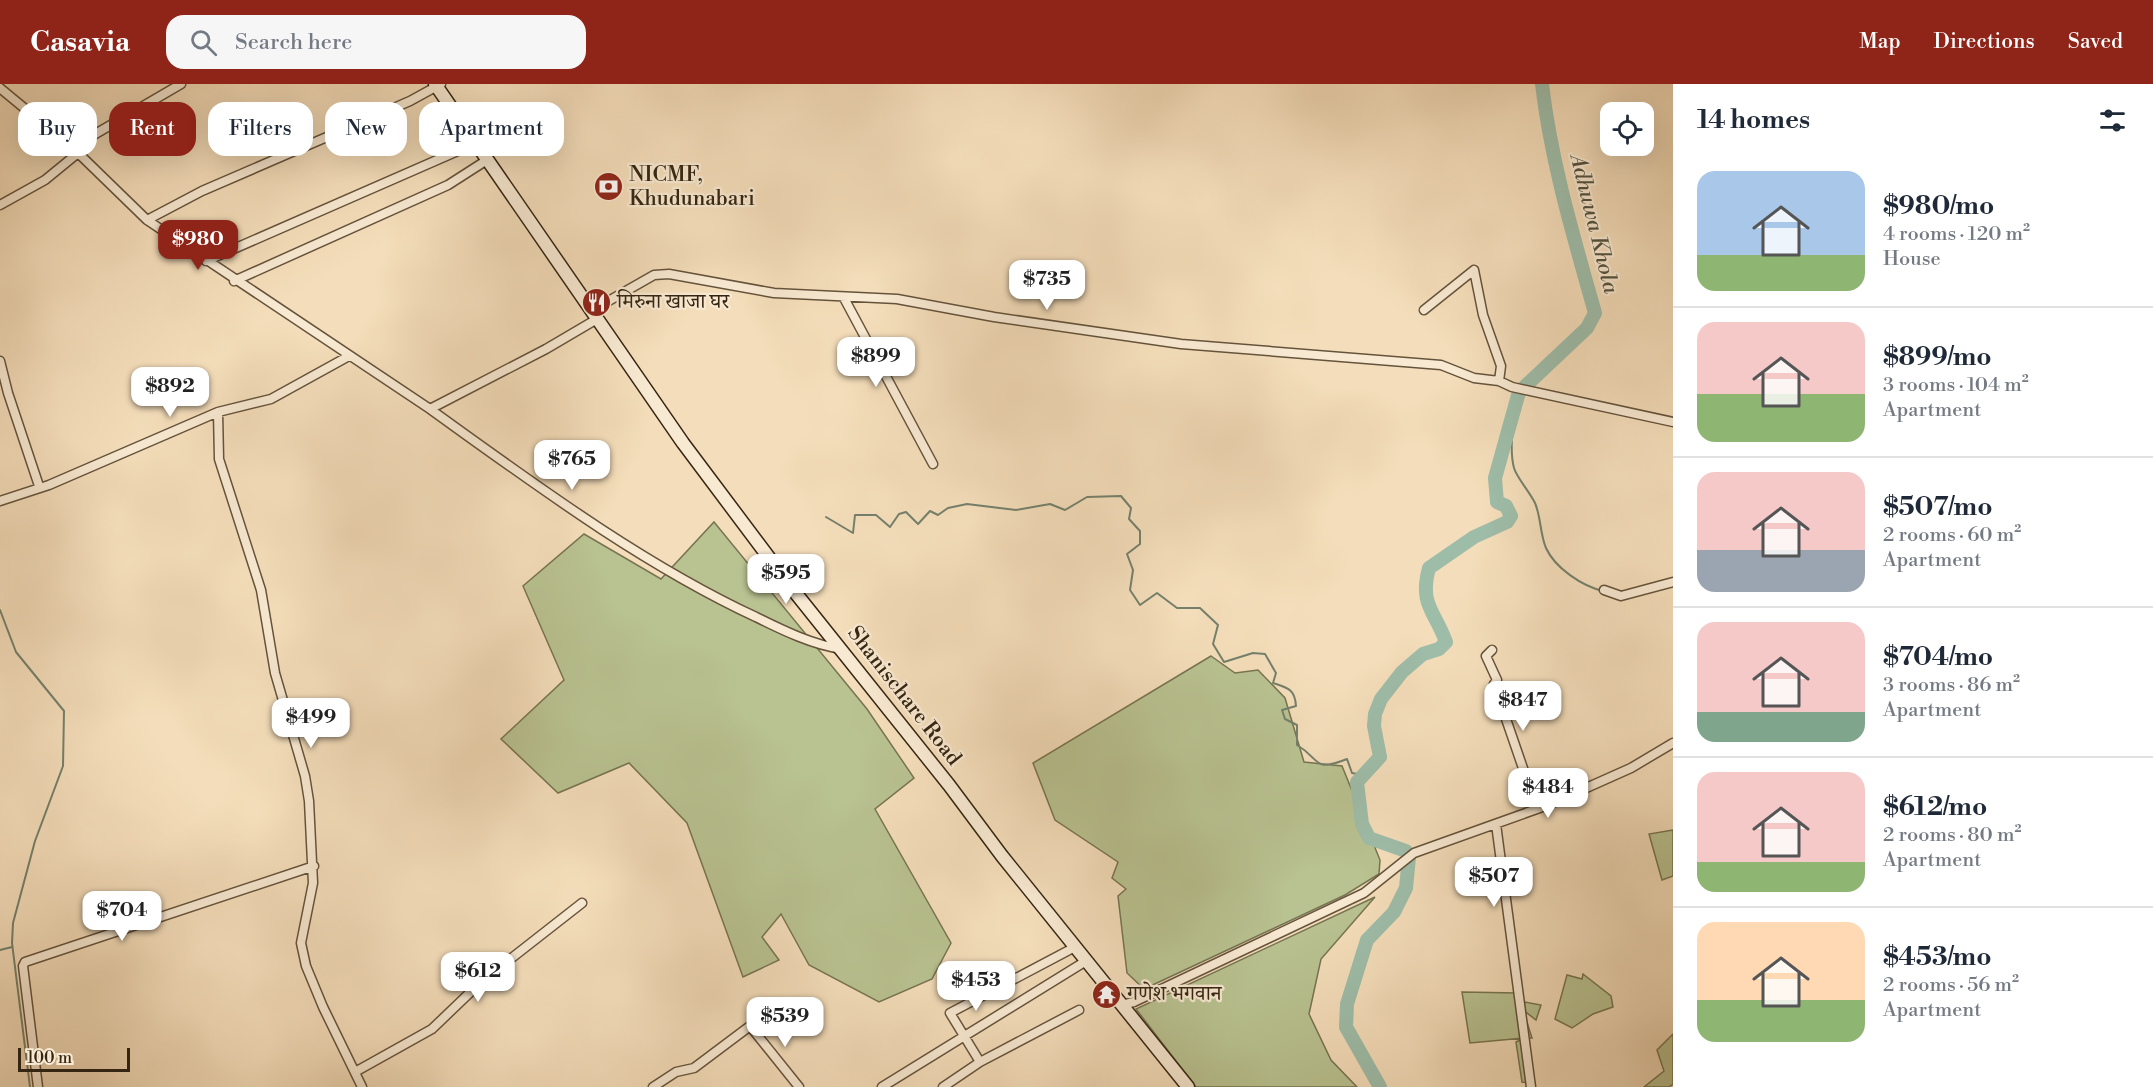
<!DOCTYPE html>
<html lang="en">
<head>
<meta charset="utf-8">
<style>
	:root { --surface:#fff; --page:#f6f6f7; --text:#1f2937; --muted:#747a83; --line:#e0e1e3; --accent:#8f2418 }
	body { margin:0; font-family:"Libre Bodoni","Noto Serif Devanagari",serif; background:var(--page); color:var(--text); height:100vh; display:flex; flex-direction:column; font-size:22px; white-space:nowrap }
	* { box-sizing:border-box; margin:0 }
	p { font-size:20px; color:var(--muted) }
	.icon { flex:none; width:33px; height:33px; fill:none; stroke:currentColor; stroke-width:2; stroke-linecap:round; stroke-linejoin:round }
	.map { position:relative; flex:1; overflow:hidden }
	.drawer { display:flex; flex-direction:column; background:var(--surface); width:480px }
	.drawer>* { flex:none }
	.banner { position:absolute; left:18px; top:18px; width:570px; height:54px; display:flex; gap:12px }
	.fabs { position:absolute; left:1600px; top:18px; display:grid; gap:12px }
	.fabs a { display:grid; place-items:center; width:54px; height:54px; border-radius:12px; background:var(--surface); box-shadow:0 6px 24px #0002; font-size:30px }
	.scale { position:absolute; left:18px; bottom:15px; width:112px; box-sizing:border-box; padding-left:6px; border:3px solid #352511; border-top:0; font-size:16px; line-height:21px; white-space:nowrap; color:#352511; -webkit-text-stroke:4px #f8e9d2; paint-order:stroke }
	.price { position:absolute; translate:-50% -51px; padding:0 14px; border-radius:12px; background:#fff; color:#222; font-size:20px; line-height:39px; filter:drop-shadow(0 2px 3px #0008) }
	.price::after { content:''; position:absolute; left:50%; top:36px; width:18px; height:14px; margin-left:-9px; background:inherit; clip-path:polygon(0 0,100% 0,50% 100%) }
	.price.active { background:var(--accent); color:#fff }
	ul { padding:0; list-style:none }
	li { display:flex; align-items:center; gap:18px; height:150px; padding:0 24px }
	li+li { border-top:2px solid var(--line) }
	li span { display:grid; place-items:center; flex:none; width:168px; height:120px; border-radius:18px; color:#555 }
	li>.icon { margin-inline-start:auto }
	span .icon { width:72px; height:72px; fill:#fffc; stroke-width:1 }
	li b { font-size:26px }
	h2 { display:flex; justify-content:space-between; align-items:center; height:72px; padding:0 24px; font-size:26px }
	.tag { padding:0 21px; border-radius:18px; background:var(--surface); box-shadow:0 6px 24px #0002; font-size:21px; line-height:54px }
	.tag.active { background:var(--accent); color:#fff }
	header { display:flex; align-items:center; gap:36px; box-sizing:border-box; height:84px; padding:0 30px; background:var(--accent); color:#fff }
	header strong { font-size:28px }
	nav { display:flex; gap:33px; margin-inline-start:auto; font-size:21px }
	.search { width:420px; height:54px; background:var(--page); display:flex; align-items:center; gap:15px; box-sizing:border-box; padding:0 21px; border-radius:18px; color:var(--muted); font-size:22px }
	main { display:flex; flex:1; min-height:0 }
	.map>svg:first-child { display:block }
	.green { fill:#b9c291; stroke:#777451; stroke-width:1.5 }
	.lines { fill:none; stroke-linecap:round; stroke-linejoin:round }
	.stream { stroke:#74806c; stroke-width:2 }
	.river { stroke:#9ebda9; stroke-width:14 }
	.street-casing { stroke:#65533b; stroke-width:11 }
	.secondary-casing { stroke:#352511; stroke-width:15 }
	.street { stroke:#f8e9d2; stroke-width:8 }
	.secondary { stroke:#f8e9d2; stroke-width:12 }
	.labels { text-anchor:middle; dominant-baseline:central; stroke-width:4.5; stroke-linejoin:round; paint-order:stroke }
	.poi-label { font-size:21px; fill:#352511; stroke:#f8e9d2; text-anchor:start }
	.street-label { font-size:21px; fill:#352511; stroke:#f8e9d2 }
	.water-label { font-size:22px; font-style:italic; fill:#54533f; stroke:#f8e9d2 }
</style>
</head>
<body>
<header>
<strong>Casavia</strong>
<div class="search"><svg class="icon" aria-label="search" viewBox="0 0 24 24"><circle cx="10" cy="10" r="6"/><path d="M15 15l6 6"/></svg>Search here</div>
<nav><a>Map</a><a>Directions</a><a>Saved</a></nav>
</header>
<main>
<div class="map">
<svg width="1673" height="1003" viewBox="0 0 1673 1003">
	<rect width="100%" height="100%" fill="#f4ddba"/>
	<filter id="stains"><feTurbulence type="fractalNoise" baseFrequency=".00333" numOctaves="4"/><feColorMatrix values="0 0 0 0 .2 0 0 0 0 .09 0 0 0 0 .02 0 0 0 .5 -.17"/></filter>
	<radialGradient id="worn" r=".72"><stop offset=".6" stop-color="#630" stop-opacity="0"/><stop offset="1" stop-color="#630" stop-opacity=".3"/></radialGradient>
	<!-- green -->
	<path class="green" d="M 714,438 L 867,625 L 914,694 L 875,725 L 951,859 L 932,895 L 879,918 L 809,881 L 781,830 L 762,853 L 779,876 L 743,893 L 687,739 L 629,679 L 558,709 L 501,655 L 564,596 L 523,502 L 584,450 L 661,495 Z
		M 1211,572 L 1235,589 L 1258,586 L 1285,614 L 1304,678 L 1342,682 L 1380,776 L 1379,790 L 1345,811 L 1144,905 L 1127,889 L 1118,812 L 1126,805 L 1112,794 L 1118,778 L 1055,736 L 1033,679 Z
		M 1673,746 L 1673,792 L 1662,796 L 1649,750 Z
		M 1375,813 L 1321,875 L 1309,930 L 1331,976 L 1357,1003 L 1196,1003 L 1136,925 Z
		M 1583,890 L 1611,912 L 1613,923 L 1593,930 L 1572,944 L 1555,935 L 1567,891 L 1582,895 Z
		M 1462,908 L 1518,909 L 1523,923 L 1525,918 L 1541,921 L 1536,936 L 1523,926 L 1532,954 L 1529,954 L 1532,999 L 1522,998 L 1516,958 L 1524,954 L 1470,959 Z
		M 1673,950 L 1673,1000 L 1669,1003 L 1644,1003 L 1664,987 L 1657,966 Z"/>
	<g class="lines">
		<!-- stream -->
		<path class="stream" d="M 1511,334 C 1514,350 1509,367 1514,384 C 1517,394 1529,407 1535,419 C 1541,433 1540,450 1546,464 C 1555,484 1582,502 1603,507
			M 826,433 L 853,449 L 855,431 L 876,431 L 890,443 L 899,430 L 906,428 L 918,440 L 930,427 L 938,431 L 948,424 L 967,420 L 1016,426 L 1050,420 L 1065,426 L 1087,413 L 1121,412 L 1131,424 L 1129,435 L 1140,447 L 1140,460 L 1127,470 L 1133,486 L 1130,506 L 1140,521 L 1157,509 L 1177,524 L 1200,524 L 1218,541 L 1213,560 L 1224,578 L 1253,569 L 1265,570 L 1276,589 L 1273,599 C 1288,604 1295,605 1296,622 L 1282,626 L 1285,635 L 1297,641 L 1297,661 C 1321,675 1312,689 1347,675 L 1352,689 L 1363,691
			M 0,526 L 16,568 L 64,627 L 63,682 L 35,757 L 13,839 L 12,859 L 30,1003
			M 0,866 L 12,863"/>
		<!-- river -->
		<path class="river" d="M 1380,1003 L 1346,943 L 1347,920 L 1367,856 L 1394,828 L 1406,804 L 1409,773 L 1406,767 L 1369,754 L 1362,740 L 1357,698 L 1380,673 L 1374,642 L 1375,630 L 1381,615 L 1402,588 L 1423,570 L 1439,565 L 1446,558 C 1435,527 1419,521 1429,484 L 1474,453 L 1507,438 L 1511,432 L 1506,422 L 1497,418 L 1495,394 L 1519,308 L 1587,244 L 1595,229 C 1574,154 1551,78 1542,0"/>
		<defs>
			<path id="street" d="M 0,4 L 75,66 L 147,136 L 430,325
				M 75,66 L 85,56 L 181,0
				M 0,121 L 45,96 L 78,69
				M 147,136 L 202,107 L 410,17 L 441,0
				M 206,177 L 476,59
				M 234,197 L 448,101 L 487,76
				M 844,214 L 933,380
				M 1424,226 L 1474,186 L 1483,231 L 1501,282 L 1499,297
				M 591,227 L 654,191 L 669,190 L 774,209 L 897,215 L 994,233 L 1181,260 L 1441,281 L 1474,294 L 1499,297 L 1512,303 L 1673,338
				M 597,235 L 546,265 L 430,325 C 533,399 642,480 756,533 C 782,546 813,561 842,565
				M 0,277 L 8,309 L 39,402
				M 218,328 L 219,375 L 261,506 L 275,589 L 305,692 L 309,717 L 313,799 L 301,859 L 306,882 L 323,923 L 362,1003
				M 0,417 L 49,401 L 218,328 L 271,315 L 349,272
				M 1604,506 L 1621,512 L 1673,498
				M 1492,566 L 1486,572 L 1497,596 L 1494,600 L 1537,725
				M 1496,740 L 1531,1003
				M 1075,863 L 950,929 L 980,978 L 1079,926
				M 1121,921 L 1134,918 L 1364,809 L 1414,769 L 1548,721 L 1631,684 L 1673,659
				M 355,988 L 432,945 L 481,898 L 582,819
				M 38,1003 L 23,882 L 25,878 L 314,782
				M 653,1003 L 676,988 L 694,984 L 750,942 L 799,1003
				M 882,1003 L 1086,877
				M 943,1003 L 980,978"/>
			<path id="secondary" d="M 435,0 L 683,359 L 794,507 L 949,701 L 1002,772 L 1188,1003"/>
		</defs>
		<!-- street casing -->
		<use href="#street" class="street-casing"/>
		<!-- secondary casing -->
		<use href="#secondary" class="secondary-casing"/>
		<!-- street -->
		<use href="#street" class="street"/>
		<!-- secondary -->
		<use href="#secondary" class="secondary"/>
	</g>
	<!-- icons -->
	<defs>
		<symbol id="bank-disc" viewBox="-11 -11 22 22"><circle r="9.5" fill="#8f2418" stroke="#f8e9d2"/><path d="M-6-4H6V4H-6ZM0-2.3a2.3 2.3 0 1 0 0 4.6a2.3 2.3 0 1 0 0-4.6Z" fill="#fff"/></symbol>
		<symbol id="restaurant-disc" viewBox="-11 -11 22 22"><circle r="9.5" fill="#8f2418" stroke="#f8e9d2"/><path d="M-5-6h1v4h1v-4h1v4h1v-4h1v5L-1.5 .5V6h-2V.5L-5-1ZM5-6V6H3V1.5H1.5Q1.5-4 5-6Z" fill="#fff"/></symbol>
		<symbol id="temple-disc" viewBox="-11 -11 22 22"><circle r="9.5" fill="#8f2418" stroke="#f8e9d2"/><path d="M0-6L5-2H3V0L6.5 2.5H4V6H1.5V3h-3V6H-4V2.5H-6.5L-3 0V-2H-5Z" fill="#fff"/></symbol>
	</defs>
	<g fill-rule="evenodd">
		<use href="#bank-disc" x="592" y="86" width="33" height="33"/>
		<use href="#restaurant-disc" x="580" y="202" width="33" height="33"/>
		<use href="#temple-disc" x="1090" y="894" width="33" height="33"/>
	</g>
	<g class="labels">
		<!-- poi labels -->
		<g class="poi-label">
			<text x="629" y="91">NICMF,<tspan x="629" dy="24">Khudunabari</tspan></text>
			<text x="617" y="218">मिरुना खाजा घर</text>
			<text x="1127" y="910">गणेश भगवान</text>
		</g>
		<!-- street labels -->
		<g class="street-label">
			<text transform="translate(904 612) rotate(52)">Shanischare Road</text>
		</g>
		<!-- water labels -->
		<g class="water-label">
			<text transform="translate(1594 140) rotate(76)">Adhuwa Khola</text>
		</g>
	</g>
	<rect width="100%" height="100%" filter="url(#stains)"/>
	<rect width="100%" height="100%" fill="url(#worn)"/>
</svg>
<div class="fabs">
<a><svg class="icon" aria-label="locate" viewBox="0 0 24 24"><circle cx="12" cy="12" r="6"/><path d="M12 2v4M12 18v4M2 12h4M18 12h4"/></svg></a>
</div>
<div class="scale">100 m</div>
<b class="price active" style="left:198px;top:187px">$980</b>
<b class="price" style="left:1047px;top:227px">$735</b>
<b class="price" style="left:876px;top:304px">$899</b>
<b class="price" style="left:170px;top:334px">$892</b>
<b class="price" style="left:572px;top:407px">$765</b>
<b class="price" style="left:786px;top:521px">$595</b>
<b class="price" style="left:1523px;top:648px">$847</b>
<b class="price" style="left:311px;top:665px">$499</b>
<b class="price" style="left:1548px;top:735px">$484</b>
<b class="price" style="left:1494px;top:824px">$507</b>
<b class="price" style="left:122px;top:858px">$704</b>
<b class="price" style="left:478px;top:919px">$612</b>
<b class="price" style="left:976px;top:928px">$453</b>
<b class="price" style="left:785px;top:964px">$539</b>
<div class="banner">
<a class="tag">Buy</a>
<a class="tag active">Rent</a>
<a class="tag">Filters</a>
<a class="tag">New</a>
<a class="tag">Apartment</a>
</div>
</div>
<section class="drawer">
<h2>14 homes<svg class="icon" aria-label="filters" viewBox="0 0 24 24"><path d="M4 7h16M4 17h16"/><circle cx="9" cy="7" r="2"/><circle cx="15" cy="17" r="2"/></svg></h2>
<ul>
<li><span style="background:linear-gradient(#a9c7e8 70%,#8fb573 0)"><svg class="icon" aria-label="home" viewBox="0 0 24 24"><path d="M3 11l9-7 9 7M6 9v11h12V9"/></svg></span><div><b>$980/mo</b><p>4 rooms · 120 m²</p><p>House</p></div></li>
<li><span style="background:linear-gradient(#f6c9c9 60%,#8fb573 0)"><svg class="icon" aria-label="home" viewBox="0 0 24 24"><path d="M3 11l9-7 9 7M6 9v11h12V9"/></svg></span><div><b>$899/mo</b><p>3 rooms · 104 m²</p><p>Apartment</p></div></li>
<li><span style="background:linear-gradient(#f6c9c9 65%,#9aa5b1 0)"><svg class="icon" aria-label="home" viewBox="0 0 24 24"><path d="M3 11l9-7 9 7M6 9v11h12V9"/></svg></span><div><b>$507/mo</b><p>2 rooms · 60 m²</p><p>Apartment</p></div></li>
<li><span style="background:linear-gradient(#f6c9c9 75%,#7fa58c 0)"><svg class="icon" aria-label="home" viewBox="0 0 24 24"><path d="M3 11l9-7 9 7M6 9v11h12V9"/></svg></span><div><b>$704/mo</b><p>3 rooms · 86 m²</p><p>Apartment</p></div></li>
<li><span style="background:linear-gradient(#f6c9c9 75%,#8fb573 0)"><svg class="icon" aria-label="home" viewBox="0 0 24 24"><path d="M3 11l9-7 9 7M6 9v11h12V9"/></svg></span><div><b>$612/mo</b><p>2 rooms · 80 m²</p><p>Apartment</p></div></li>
<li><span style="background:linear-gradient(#ffd9b3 65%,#8fb573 0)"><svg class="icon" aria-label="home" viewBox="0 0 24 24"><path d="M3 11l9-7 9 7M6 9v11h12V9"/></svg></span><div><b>$453/mo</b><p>2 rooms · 56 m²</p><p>Apartment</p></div></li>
</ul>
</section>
</main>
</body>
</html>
